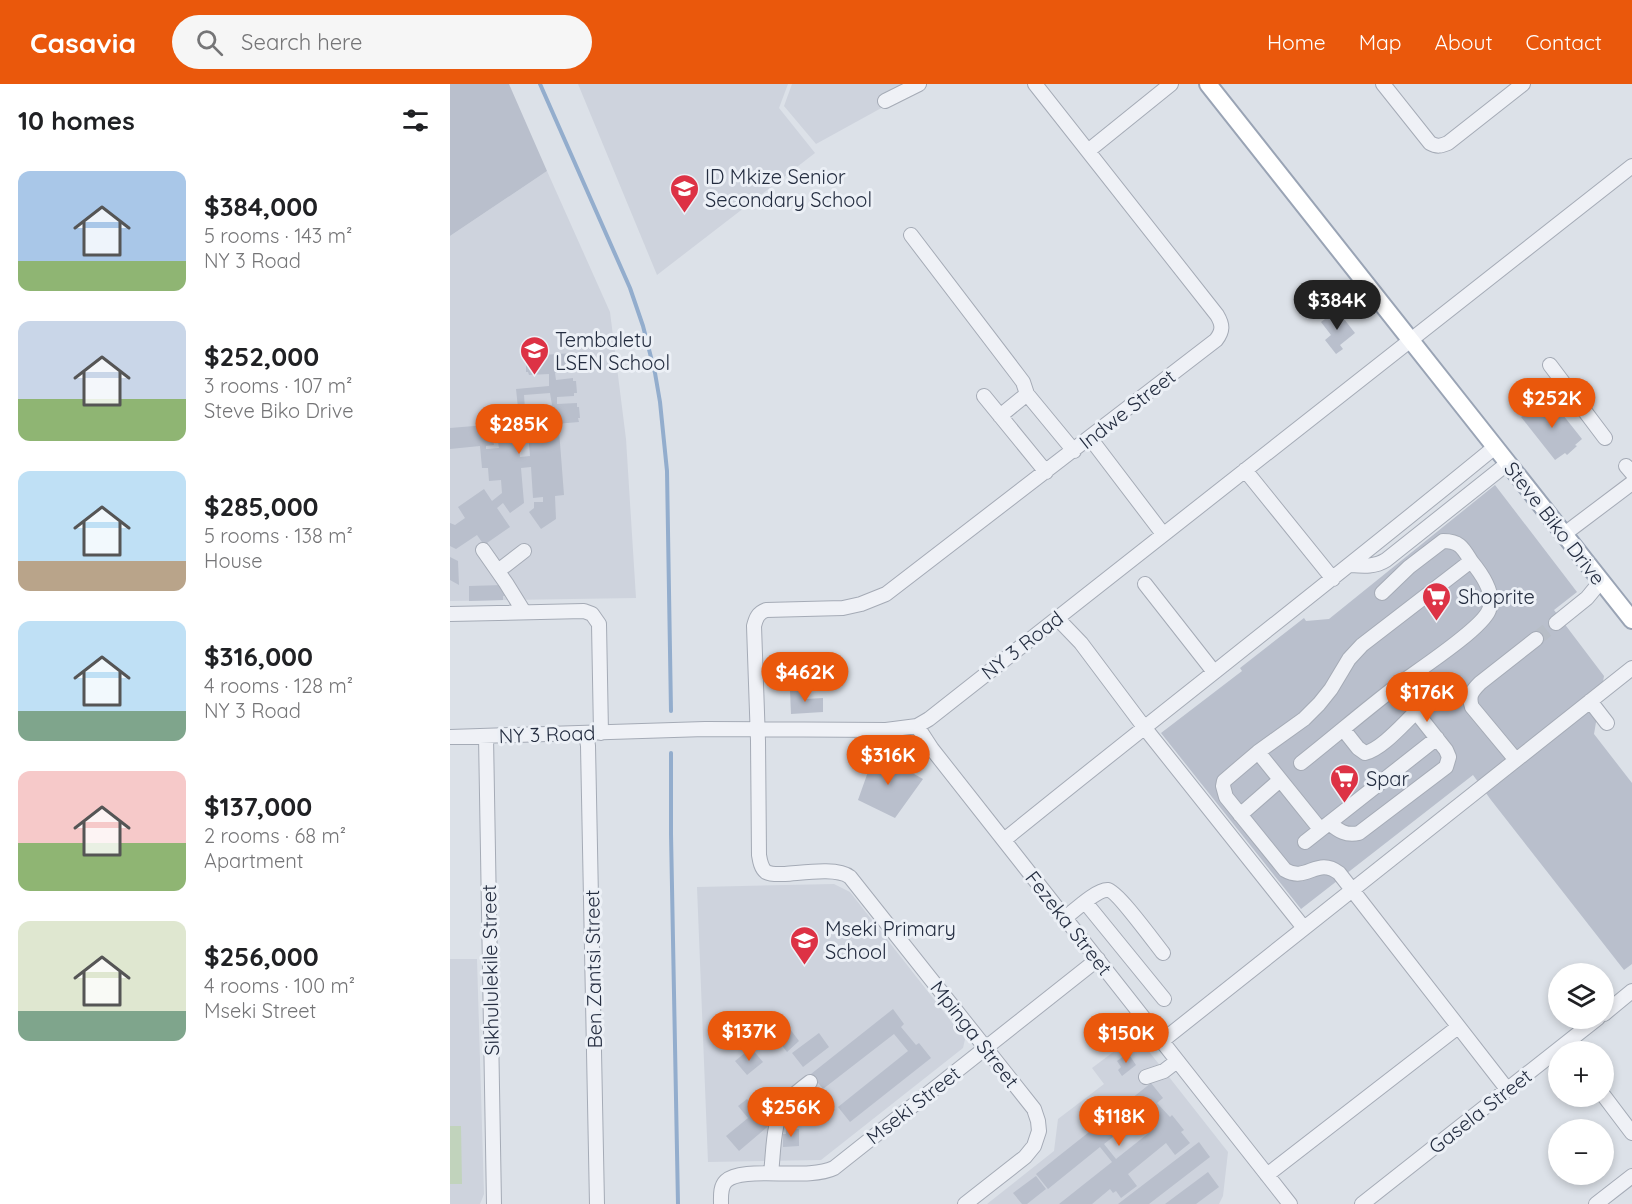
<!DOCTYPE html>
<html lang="en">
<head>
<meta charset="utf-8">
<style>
	:root { --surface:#fff; --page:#f6f6f6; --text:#202124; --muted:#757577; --accent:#ea580c }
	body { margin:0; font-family:Quicksand,sans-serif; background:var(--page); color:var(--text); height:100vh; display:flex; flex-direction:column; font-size:22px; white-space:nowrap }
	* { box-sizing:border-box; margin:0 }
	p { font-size:20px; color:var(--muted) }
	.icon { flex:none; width:33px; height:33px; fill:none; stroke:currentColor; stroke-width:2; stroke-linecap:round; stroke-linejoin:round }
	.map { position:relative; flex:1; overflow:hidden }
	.side { display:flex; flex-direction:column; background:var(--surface); width:450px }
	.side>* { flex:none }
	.buttons { position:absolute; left:1098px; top:879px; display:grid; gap:12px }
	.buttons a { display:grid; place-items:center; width:66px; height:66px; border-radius:50%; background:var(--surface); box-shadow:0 3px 9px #0003; font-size:30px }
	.price { position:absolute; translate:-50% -51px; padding:0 14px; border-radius:21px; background:var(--accent); color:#fff; font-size:20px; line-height:39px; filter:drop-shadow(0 2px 3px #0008) }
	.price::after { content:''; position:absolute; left:50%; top:36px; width:18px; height:14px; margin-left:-9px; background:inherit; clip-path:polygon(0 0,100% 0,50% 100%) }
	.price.selected { background:#222; color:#fff }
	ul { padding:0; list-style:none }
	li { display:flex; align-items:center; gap:18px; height:150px; padding:0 18px }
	li span { display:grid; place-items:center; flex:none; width:168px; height:120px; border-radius:12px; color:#555 }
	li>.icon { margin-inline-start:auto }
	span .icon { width:72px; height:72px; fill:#fffc; stroke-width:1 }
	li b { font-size:26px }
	h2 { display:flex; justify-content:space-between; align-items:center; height:72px; padding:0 18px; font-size:26px }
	header { display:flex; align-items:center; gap:36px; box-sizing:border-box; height:84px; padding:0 30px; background:var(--accent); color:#fff }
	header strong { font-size:28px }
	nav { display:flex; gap:33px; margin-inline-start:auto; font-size:21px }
	.search { width:420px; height:54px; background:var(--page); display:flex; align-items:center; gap:15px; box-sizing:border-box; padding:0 21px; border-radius:33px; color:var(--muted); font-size:22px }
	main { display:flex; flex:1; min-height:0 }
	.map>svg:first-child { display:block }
	.built { fill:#ced3dd }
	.garden { fill:#c1d3bc }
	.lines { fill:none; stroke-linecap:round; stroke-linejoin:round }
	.stream { stroke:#93adcd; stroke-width:4 }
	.building { fill:#b9bfcc; fill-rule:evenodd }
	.minor-tunnel { stroke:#b7bdc6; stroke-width:14; stroke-dasharray:14 7; stroke-linecap:butt }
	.minor-casing { stroke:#a5abb6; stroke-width:16 }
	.major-casing { stroke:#9aa4b5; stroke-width:20 }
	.minor { stroke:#eff1f6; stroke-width:14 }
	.major { stroke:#fff; stroke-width:16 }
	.labels { text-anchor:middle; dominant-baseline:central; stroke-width:6; stroke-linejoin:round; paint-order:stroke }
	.poi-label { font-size:20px; fill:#242d40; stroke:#ecf0f6; text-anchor:start }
	.street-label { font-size:20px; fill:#242d40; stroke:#ecf0f6 }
</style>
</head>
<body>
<header>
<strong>Casavia</strong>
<div class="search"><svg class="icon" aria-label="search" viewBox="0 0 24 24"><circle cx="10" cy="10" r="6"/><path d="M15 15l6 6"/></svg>Search here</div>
<nav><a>Home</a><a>Map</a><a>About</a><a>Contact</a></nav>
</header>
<main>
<section class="side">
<h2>10 homes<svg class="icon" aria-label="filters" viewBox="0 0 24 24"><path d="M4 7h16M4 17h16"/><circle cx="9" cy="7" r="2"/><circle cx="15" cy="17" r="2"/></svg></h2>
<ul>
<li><span style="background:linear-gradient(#a9c7e8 75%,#8fb573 0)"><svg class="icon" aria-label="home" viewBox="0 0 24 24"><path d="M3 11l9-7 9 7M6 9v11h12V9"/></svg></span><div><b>$384,000</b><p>5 rooms · 143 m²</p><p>NY 3 Road</p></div></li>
<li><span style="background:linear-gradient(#c9d6e8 65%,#8fb573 0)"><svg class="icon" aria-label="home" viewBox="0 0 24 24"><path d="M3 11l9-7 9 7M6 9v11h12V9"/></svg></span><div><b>$252,000</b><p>3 rooms · 107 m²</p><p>Steve Biko Drive</p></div></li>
<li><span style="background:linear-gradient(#bfe0f5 75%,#b9a48a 0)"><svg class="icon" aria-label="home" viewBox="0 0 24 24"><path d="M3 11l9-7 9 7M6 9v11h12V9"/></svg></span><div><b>$285,000</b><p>5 rooms · 138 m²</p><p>House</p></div></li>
<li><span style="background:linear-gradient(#bfe0f5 75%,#7fa58c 0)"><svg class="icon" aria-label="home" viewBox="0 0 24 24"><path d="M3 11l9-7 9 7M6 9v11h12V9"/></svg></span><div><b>$316,000</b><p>4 rooms · 128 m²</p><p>NY 3 Road</p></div></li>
<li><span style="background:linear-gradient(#f6c9c9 60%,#8fb573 0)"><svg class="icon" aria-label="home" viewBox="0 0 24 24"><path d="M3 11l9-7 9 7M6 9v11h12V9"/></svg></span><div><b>$137,000</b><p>2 rooms · 68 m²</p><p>Apartment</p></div></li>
<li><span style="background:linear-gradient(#dfe7d0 75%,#7fa58c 0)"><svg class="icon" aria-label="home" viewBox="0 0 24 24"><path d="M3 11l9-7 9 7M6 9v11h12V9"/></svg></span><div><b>$256,000</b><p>4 rooms · 100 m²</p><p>Mseki Street</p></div></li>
</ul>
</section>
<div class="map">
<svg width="1182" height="1120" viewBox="0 0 1182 1120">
	<rect width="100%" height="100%" fill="#dce1e8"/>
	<!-- built -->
	<path class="built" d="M 128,0 L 338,0 L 329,24 L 365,69 L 207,191 Z
		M 342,0 L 475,0 L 366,60 L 334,22 Z
		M 97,87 L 160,228 L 176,355 L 186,514 L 0,517 L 0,152 Z
		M 384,800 L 400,808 L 515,955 L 513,964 L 371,1076 L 258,1078 L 247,803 Z
		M 0,875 L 27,875 L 34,1110 L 30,1120 L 0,1120 Z
		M 686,951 L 778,1068 L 773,1112 L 769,1120 L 537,1120 L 604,1067 L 608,1035 L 654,1000 L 642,984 Z"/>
	<!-- garden -->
	<path class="garden" d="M 0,1042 L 11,1042 L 12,1100 L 0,1100 Z"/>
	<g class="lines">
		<!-- stream -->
		<path class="stream" d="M 90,0 L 180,204 L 193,242 L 205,289 L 210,318 L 217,387 L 221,627
			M 221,669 L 221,750 L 228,1120"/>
	</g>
	<!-- building -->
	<path class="building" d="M 0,0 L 59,0 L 97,87 L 0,152 Z
		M 887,226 L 905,249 L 890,261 L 893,265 L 886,270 L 875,256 L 881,251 L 871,238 Z
		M 123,269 L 124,273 L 126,273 L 127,284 L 124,284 L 125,288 L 105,289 L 106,296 L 123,294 L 123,297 L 126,297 L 127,309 L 124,309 L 124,312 L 107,313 L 107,320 L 127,319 L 127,323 L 129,323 L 130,334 L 128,334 L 129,338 L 83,342 L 81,322 L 102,321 L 100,309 L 74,311 L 77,353 L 43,355 L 44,361 L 36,362 L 36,365 L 49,364 L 48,358 L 69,356 L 70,373 L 80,372 L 78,348 L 109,346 L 114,411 L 105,412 L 106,435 L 91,445 L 79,428 L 84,424 L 84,418 L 93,418 L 93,413 L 83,414 L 81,383 L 71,384 L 74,419 L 60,429 L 53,419 L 47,424 L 60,443 L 34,461 L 27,451 L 6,465 L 0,462 L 0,439 L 5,441 L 15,434 L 8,423 L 34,405 L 42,417 L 52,409 L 51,396 L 39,397 L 38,384 L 32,384 L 30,362 L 0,365 L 0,344 L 36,341 L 36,348 L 70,347 L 69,340 L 38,343 L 36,326 L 68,324 L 66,305 L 99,302 L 99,290 L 79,291 L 78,288 L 76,288 L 76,277 L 78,276 L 77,272 Z
		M 1098,312 L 1132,355 L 1125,361 L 1127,362 L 1117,371 L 1115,369 L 1105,376 L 1071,333 Z
		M 1045,401 L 1127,508 L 1104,526 L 1154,592 L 1144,650 L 1182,699 L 1182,880 L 1174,886 L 1041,716 L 1023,691 L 851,825 L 711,649 L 792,587 L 790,584 L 854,534 L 856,537 L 879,535 Z
		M 0,473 L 8,477 L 9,501 L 0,496 Z
		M 53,501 L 53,508 L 57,508 L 57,512 L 53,512 L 53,516 L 19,517 L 19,502 Z
		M 355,605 L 355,615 L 373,614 L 373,628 L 341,630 L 340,606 Z
		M 425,668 L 473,695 L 445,734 L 408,716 Z
		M 443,925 L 454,940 L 451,943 L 466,961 L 469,959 L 481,974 L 400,1038 L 388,1023 L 458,967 L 444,950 L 373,1005 L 361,990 Z
		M 334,937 L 349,957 L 337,968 L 321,947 Z
		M 369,949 L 379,963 L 353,983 L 342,969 Z
		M 301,964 L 313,978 L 297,991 L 285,977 Z
		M 678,969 L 686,981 L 672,992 L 668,986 L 671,983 L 667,977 Z
		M 701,999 L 713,1014 L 707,1019 L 720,1033 L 722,1031 L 734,1046 L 731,1048 L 740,1059 L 725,1071 L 716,1059 L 678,1090 L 687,1102 L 671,1114 L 666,1107 L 663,1109 L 660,1105 L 642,1120 L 609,1120 L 662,1078 L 650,1063 L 598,1105 L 586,1090 ZM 696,1027 L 699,1031 L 696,1033 L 705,1044 L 666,1075 L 654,1060 Z
		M 369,1006 L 385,1026 L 374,1036 L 358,1016 Z
		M 297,1015 L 307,1027 L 310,1024 L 323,1038 L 289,1067 L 276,1052 L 298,1034 L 288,1022 Z
		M 336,1045 L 349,1045 L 349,1062 L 333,1063 L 333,1050 L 336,1050 Z
		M 749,1058 L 760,1073 L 699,1120 L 668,1120 Z
		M 758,1088 L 769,1103 L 746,1120 L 715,1120 Z
		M 586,1092 L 596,1105 L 577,1120 L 572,1120 L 563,1109 Z"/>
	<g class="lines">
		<!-- minor-tunnel -->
		<path class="minor-tunnel" d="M 1086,555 L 1106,539"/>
		<defs>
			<path id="minor" d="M 933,0 L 980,59 C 987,63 991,62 998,59 L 1073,0
				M 435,17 L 469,0
				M 638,67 L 721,0
				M 461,151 L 567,290 L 573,298 L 577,310
				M 1100,281 L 1155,354
				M 534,312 L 596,388
				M 550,332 L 577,310 L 624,367
				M 640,354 L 713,450
				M 1176,382 L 1182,389
				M 795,386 L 883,495
				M 1113,451 L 1182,399
				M 33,466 L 56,499 L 74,528
				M 900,481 C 914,482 925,483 936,476 L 1058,379
				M 48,487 L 74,467
				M 695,500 L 764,588
				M 932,509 L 959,483 L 993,457 C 1010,457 1013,464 1021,477 L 912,561 L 899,575 L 881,605 L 869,620 L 854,635 L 808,668 L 774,697 L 773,702 L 776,713 L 835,786 C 857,799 867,772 889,789 L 1057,1005
				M 0,530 L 134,527 L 142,530 L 149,540 L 151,649
				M 607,534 L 631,559 L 694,643 L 854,844
				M 1106,539 L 1137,514 L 1151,497
				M 1140,617 L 1157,639
				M 467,642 L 482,665 L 840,1120
				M 893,645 L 908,664 L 915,669 C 932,665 953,640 966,628 L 947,602
				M 136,649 L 138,662 L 147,1120
				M 36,652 L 44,1120
				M 0,653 L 255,645 L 436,646 L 467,642 L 479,635 L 1182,82
				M 808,668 L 870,745
				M 1066,676 L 1022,623 C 1018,612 1022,607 1030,599 L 1086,555
				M 851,679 C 884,653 915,626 948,601 C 967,587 1032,545 1039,526 C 1046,510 1031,489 1021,477
				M 790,731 L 830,696
				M 879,739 C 889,747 896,752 909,749 L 996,683 L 999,673 L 996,666 L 966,628
				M 554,756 C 717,624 883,496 1045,363
				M 855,758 L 987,654
				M 635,818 L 714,915
				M 615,834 C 624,827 647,805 658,806 C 667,807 705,859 713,869
				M 1154,930 L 1182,907
				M 712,957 L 1182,584
				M 696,993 L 714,987 L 727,977
				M 1154,1012 L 1182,1049
				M 321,1089 C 324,1066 322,1035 338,1017 C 344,1010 352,1004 360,998
				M 817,1091 L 1008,943
				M 271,1120 C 271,1112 270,1103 276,1097 C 292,1081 358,1097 384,1084 L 648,875
				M 515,1120 L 575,1073 L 584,1062 L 589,1047 L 588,1037 L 584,1025 L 400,793 C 387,783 352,789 335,790 C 329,790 322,791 316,788 C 311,784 310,777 309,771 L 308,657 L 304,542 C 306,534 308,529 316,526 L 393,524 L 411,520 L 436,510 L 766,256 C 773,247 773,241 767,231 L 585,0
				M 912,1120 L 1148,934
				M 1146,1120 L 1182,1092"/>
			<path id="major" d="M 758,0 L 1182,536"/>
		</defs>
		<!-- minor casing -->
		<use href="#minor" class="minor-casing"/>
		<!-- major casing -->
		<use href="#major" class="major-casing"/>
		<!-- minor -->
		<use href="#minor" class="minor"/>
		<!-- major -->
		<use href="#major" class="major"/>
	</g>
	<!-- icons -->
	<defs>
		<symbol id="school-pin" viewBox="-11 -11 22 30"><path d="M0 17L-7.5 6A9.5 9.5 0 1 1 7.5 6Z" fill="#dd3245" stroke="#ecf0f6"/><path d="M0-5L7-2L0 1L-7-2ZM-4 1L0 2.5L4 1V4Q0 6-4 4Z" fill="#fff"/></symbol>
		<symbol id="supermarket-pin" viewBox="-11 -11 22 30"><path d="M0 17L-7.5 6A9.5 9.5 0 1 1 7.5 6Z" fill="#dd3245" stroke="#ecf0f6"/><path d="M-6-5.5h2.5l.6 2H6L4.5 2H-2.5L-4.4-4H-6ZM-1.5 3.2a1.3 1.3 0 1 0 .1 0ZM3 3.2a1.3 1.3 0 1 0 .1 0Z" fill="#fff"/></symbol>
	</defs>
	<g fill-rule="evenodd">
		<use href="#school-pin" x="218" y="88" width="33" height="45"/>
		<use href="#school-pin" x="68" y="250" width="33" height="45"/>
		<use href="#supermarket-pin" x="970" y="496" width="33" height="45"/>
		<use href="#supermarket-pin" x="878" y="678" width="33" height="45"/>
		<use href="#school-pin" x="338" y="840" width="33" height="45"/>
	</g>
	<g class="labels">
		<!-- poi labels -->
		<g class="poi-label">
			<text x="255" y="92">ID Mkize Senior<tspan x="255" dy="23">Secondary School</tspan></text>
			<text x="105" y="255">Tembaletu<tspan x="105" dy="23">LSEN School</tspan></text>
			<text x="1008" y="512">Shoprite</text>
			<text x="916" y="694">Spar</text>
			<text x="375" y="844">Mseki Primary<tspan x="375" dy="23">School</tspan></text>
		</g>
		<!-- street labels -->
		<g class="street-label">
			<text transform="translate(677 325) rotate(-38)">Indwe Street</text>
			<text transform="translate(1105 439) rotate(52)">Steve Biko Drive</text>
			<text transform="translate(572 561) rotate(-38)">NY 3 Road</text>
			<text transform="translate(97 650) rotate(-2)">NY 3 Road</text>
			<text transform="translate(619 839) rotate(52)">Fezeka Street</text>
			<text transform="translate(143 885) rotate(-91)">Ben Zantsi Street</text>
			<text transform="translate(40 886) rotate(-91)">Sikhululekile Street</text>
			<text transform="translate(525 950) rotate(52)">Mpinga Street</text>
			<text transform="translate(463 1021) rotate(-38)">Mseki Street</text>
			<text transform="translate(1030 1027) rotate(-38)">Gasela Street</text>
		</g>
	</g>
</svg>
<div class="buttons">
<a><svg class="icon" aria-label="layers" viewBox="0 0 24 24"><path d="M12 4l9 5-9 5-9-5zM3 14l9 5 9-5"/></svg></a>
<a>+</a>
<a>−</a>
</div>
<b class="price selected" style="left:887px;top:247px">$384K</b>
<b class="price" style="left:1102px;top:345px">$252K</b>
<b class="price" style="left:69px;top:371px">$285K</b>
<b class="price" style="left:355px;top:619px">$462K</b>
<b class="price" style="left:977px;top:639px">$176K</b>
<b class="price" style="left:438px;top:702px">$316K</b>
<b class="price" style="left:299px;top:978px">$137K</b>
<b class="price" style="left:676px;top:980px">$150K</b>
<b class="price" style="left:341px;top:1054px">$256K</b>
<b class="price" style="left:669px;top:1063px">$118K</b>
</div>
</main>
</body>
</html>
